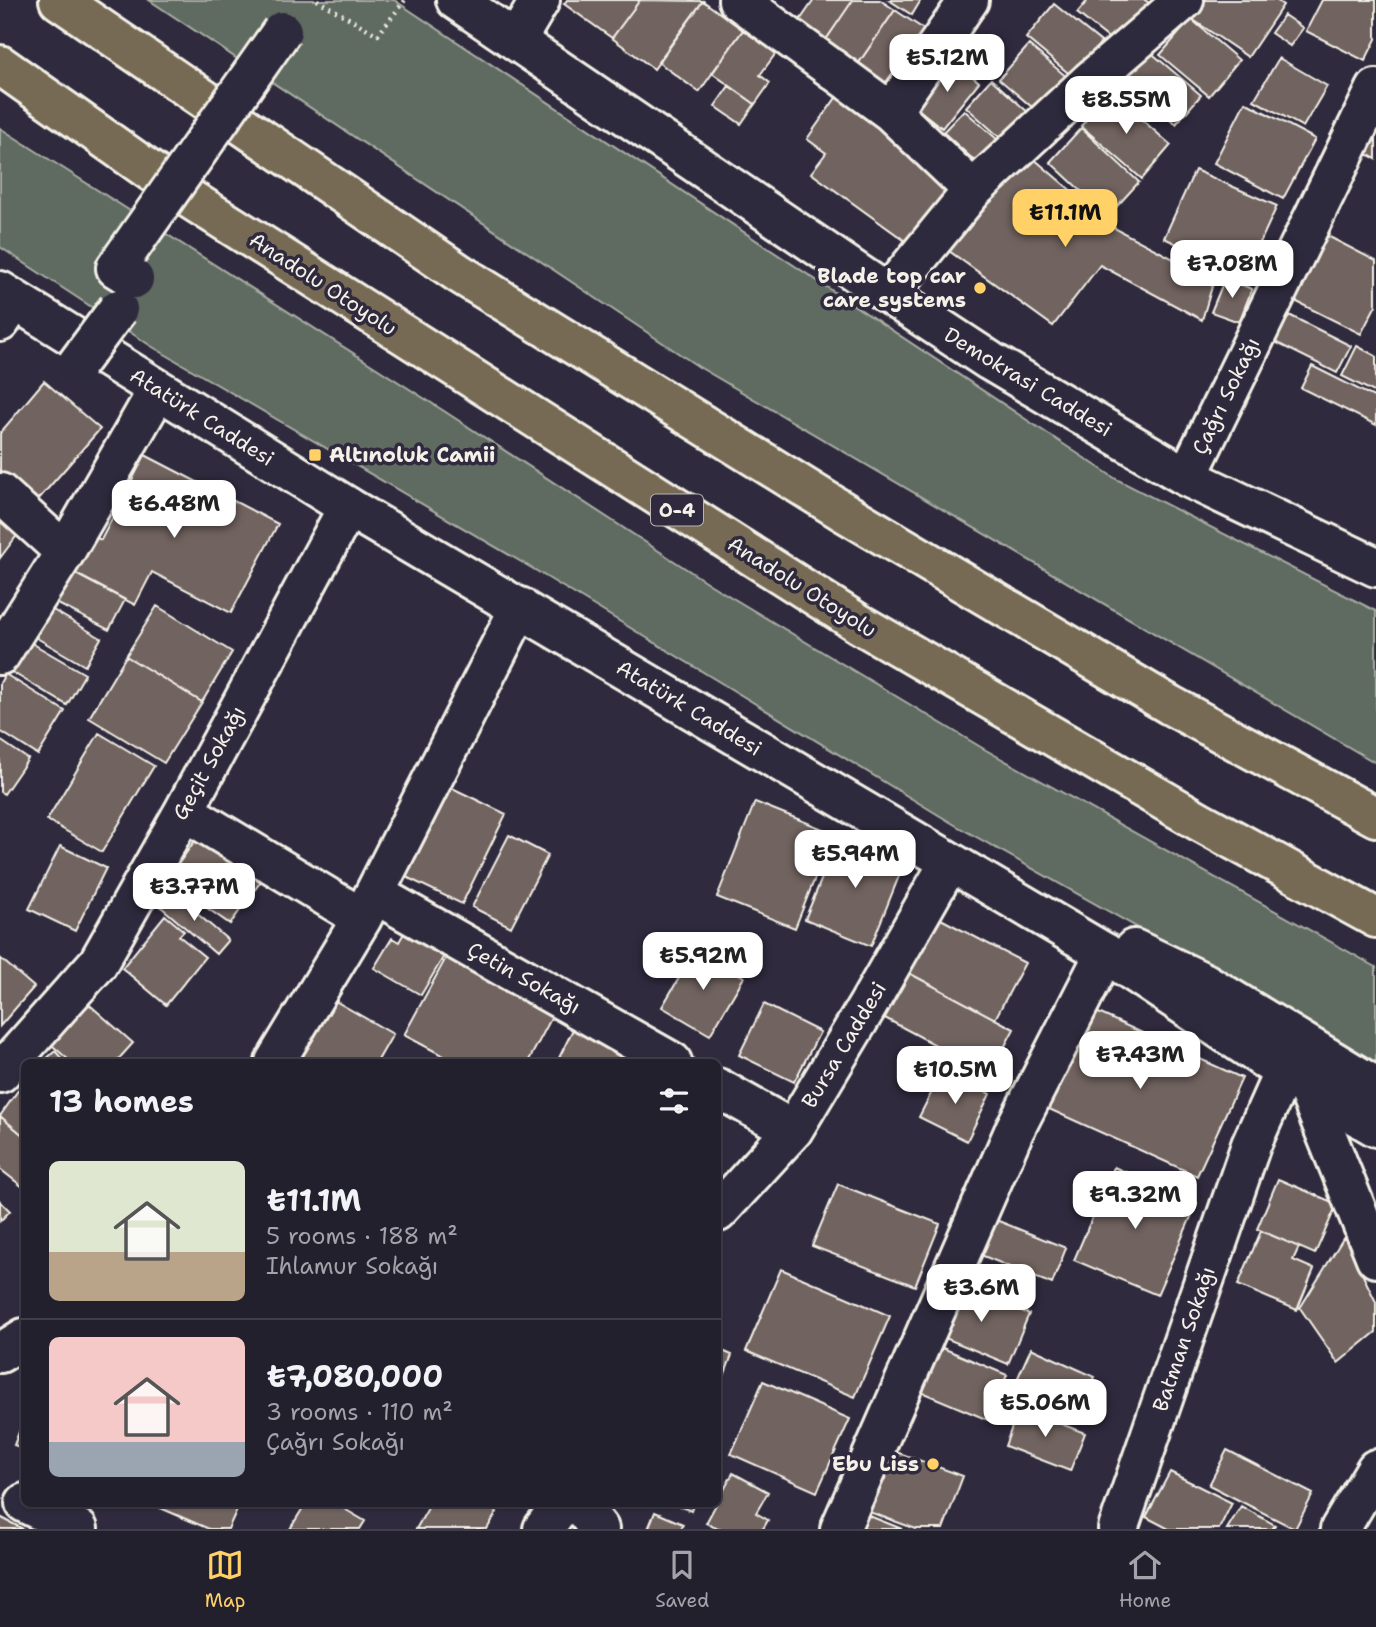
<!DOCTYPE html>
<html lang="en">
<head>
<meta charset="utf-8">
<style>
	:root { --surface:#23202e; --page:#2b2836; --text:#f1f3f6; --muted:#a3a3aa; --line:#403e4a; --accent:#ffd166 }
	body { margin:0; font-family:"Shantell Sans",sans-serif; background:var(--page); color:var(--text); height:100vh; display:flex; flex-direction:column; font-size:26px; white-space:nowrap }
	* { box-sizing:border-box; margin:0 }
	p { font-size:23px; color:var(--muted) }
	.icon { flex:none; width:38px; height:38px; fill:none; stroke:currentColor; stroke-width:2; stroke-linecap:round; stroke-linejoin:round }
	.map { position:relative; flex:1; overflow:hidden }
	.panel { position:absolute; left:21px; top:1059px; width:700px; height:448px; display:flex; flex-direction:column; background:var(--surface); border-radius:10px; box-shadow:0 2px 5px #0004,0 0 0 2px var(--line) }
	.panel>* { flex:none }
	.price { position:absolute; translate:-50% -60px; padding:0 16px; border-radius:14px; background:#fff; color:#222; font-size:23px; line-height:46px; filter:drop-shadow(0 2px 4px #0008) }
	.price::after { content:''; position:absolute; left:50%; top:42px; width:21px; height:16px; margin-left:-10px; background:inherit; clip-path:polygon(0 0,100% 0,50% 100%) }
	.price.on { background:var(--accent); color:#111 }
	ul { padding:0; list-style:none }
	li { display:flex; align-items:center; gap:21px; height:175px; padding:0 28px }
	li+li { border-top:2px solid var(--line) }
	li span { display:grid; place-items:center; flex:none; width:196px; height:140px; border-radius:10px; color:#555 }
	li>.icon { margin-inline-start:auto }
	span .icon { width:84px; height:84px; fill:#fffc; stroke-width:1 }
	li b { font-size:30px }
	h2 { display:flex; justify-content:space-between; align-items:center; height:84px; padding:0 28px; font-size:30px }
	.tab-bar { display:flex; justify-content:space-around; align-items:center; height:98px; border-top:2px solid var(--line); background:var(--surface); font-size:19px; color:var(--muted) }
	.tab-bar a { display:grid; justify-items:center; gap:4px }
	.tab-bar .on { color:var(--accent) }
	.map>svg:first-child { display:block }
	.green { fill:#5e6b60; stroke:#a9aea4; stroke-width:2 }
	.building { fill:#71635f; stroke:#f4f1e8; stroke-width:2 }
	.lines { fill:none; stroke-linecap:round; stroke-linejoin:round }
	.street-casing { stroke:#f4f1e8; stroke-width:44 }
	.secondary-casing { stroke:#f4f1e8; stroke-width:44 }
	.highway-casing { stroke:#f4f1e8; stroke-width:44 }
	.path { stroke:#f4f1e8; stroke-width:4.5; stroke-dasharray:2 5; stroke-linecap:butt }
	.street { stroke:#2f2a3d; stroke-width:38 }
	.secondary { stroke:#2f2a3d; stroke-width:38 }
	.highway { stroke:#766a54; stroke-width:38 }
	.street-bridge-casing { stroke:#f4f1e8; stroke-width:44; stroke-linecap:butt }
	.street-bridge { stroke:#2f2a3d; stroke-width:38 }
	.poi-dot { fill:#ffd166; stroke:#2f2a3d; stroke-width:2.5 }
	.labels { text-anchor:middle; dominant-baseline:central; stroke-width:7; stroke-linejoin:round; paint-order:stroke }
	.shield { fill:#2f2a3d; stroke:#b9b5b5; stroke-width:2 }
	.shield-label { font-size:19px; font-weight:bold; fill:#f4f1e8 }
	.poi-label { font-size:21px; font-weight:bold; fill:#f4f1e8; stroke:#2f2a3d; text-anchor:end }
	.street-label { font-size:21px; fill:#f4f1e8; stroke:#2f2a3d }
</style>
</head>
<body>
<div class="map">
<svg width="1376" height="1529" viewBox="0 0 1376 1529">
	<rect width="100%" height="100%" fill="#2f2a3d"/>
	<filter id="ink" filterUnits="userSpaceOnUse"><feTurbulence type="fractalNoise" baseFrequency=".0143" numOctaves="2"/><feDisplacementMap in="SourceGraphic" scale="14" xChannelSelector="R" yChannelSelector="G"/><feConvolveMatrix kernelMatrix="1 2 1 2 8 2 1 2 1" color-interpolation-filters="sRGB"/></filter>
	<g filter="url(#ink)">
		<!-- green -->
		<path class="green" d="M 149,0 L 394,0 L 1116,479 L 1376,611 L 1376,763 L 699,367 Z
			M 0,128 L 444,411 L 711,585 L 984,749 L 1376,967 L 1376,1065 L 1325,1033 L 955,825 L 530,567 L 151,346 L 0,247 Z"/>
		<!-- building -->
		<path class="building" d="M 567,0 L 640,0 L 612,38 L 564,4 Z
			M 640,0 L 703,1 L 654,69 L 612,38 Z
			M 814,0 L 853,0 L 823,44 L 796,26 Z
			M 853,0 L 880,0 L 895,10 L 856,67 L 823,44 Z
			M 889,0 L 921,0 L 912,15 Z
			M 1088,0 L 1145,0 L 1149,3 L 1116,44 L 1077,13 Z
			M 1196,0 L 1276,0 L 1283,5 L 1248,57 L 1186,15 Z
			M 1322,0 L 1376,0 L 1376,39 L 1365,61 L 1306,31 Z
			M 703,1 L 743,30 L 699,92 L 658,62 Z
			M 1054,4 L 1101,42 L 1073,77 L 1026,38 Z
			M 895,10 L 931,34 L 893,92 L 856,67 Z
			M 1284,15 L 1303,28 L 1290,46 L 1271,33 Z
			M 1191,19 L 1239,60 L 1209,96 L 1160,55 Z
			M 743,30 L 776,53 L 760,75 L 770,83 L 755,104 L 712,73 Z
			M 1029,45 L 1075,84 L 1046,119 L 999,79 Z
			M 1148,50 L 1201,95 L 1176,124 L 1123,79 Z
			M 1279,58 L 1327,86 L 1303,127 L 1254,100 Z
			M 951,59 L 979,82 L 942,128 L 914,106 Z
			M 991,79 L 1030,114 L 1005,142 L 966,107 Z
			M 729,86 L 755,104 L 741,124 L 715,106 Z
			M 1110,92 L 1171,145 L 1142,179 L 1081,126 Z
			M 838,95 L 958,179 L 911,245 L 811,173 L 826,153 L 807,139 Z
			M 1376,99 L 1376,159 L 1351,145 Z
			M 1245,102 L 1315,139 L 1283,199 L 1214,163 Z
			M 964,110 L 998,140 L 977,163 L 943,132 Z
			M 1081,128 L 1139,182 L 1108,216 L 1050,162 Z
			M 1033,158 L 1116,229 L 1214,280 L 1202,320 L 1100,265 L 1053,326 L 945,248 Z
			M 1195,170 L 1277,206 L 1245,275 L 1164,238 Z
			M 1316,230 L 1376,261 L 1376,305 L 1361,334 L 1283,295 Z
			M 1225,278 L 1252,289 L 1239,322 L 1211,312 Z
			M 1287,314 L 1351,346 L 1337,373 L 1273,341 Z
			M 1357,346 L 1376,356 L 1376,393 L 1342,376 Z
			M 1312,366 L 1376,398 L 1376,425 L 1301,388 Z
			M 44,381 L 100,429 L 37,501 L 0,470 L 0,433 Z
			M 145,455 L 278,524 L 231,613 L 152,572 L 135,605 L 63,567 L 82,531 L 101,540 Z
			M 0,508 L 24,526 L 0,558 Z
			M 68,570 L 125,600 L 109,630 L 52,601 Z
			M 39,602 L 101,638 L 85,666 L 23,630 Z
			M 157,606 L 232,652 L 202,702 L 126,656 Z
			M 23,638 L 85,674 L 67,705 L 5,668 Z
			M 126,656 L 202,702 L 164,763 L 89,718 Z
			M 5,674 L 65,711 L 38,755 L 0,731 L 0,683 Z
			M 99,733 L 154,766 L 102,852 L 47,820 Z
			M 0,740 L 28,759 L 4,794 L 0,792 Z
			M 448,786 L 506,814 L 462,904 L 404,876 Z
			M 755,802 L 833,833 L 795,928 L 717,897 Z
			M 201,832 L 264,877 L 230,924 L 167,880 Z
			M 840,834 L 905,861 L 871,946 L 805,919 Z
			M 509,835 L 548,855 L 511,927 L 472,907 Z
			M 60,846 L 106,868 L 75,931 L 29,909 Z
			M 173,893 L 228,940 L 216,954 L 161,907 Z
			M 165,915 L 184,931 L 179,936 L 205,957 L 166,1005 L 122,968 Z
			M 937,917 L 1025,963 L 995,1019 L 907,972 Z
			M 404,933 L 444,956 L 421,995 L 374,968 L 392,938 L 399,942 Z
			M 696,949 L 744,977 L 710,1035 L 662,1007 Z
			M 447,956 L 554,1013 L 528,1062 L 455,1062 L 404,1035 Z
			M 0,958 L 34,987 L 0,1026 Z
			M 907,972 L 1014,1029 L 990,1074 L 883,1017 Z
			M 330,998 L 393,1034 L 377,1062 L 294,1062 Z
			M 83,999 L 133,1043 L 116,1062 L 71,1062 L 46,1040 Z
			M 764,1004 L 820,1032 L 794,1082 L 739,1055 Z
			M 1083,1006 L 1242,1078 L 1197,1176 L 1038,1104 Z
			M 576,1023 L 638,1051 L 632,1062 L 557,1062 Z
			M 55,1051 L 65,1062 L 43,1062 Z
			M 943,1070 L 990,1094 L 967,1141 L 919,1117 Z
			M 24,1082 L 24,1136 L 0,1116 Z
			M 0,1116 L 24,1136 L 24,1184 L 23,1187 L 0,1169 Z
			M 1114,1167 L 1197,1203 L 1157,1295 L 1074,1260 Z
			M 1278,1179 L 1337,1204 L 1315,1254 L 1257,1229 Z
			M 838,1184 L 940,1224 L 915,1286 L 812,1246 Z
			M 0,1201 L 10,1211 L 0,1221 Z
			M 986,1216 L 1066,1248 L 1052,1284 L 971,1251 Z
			M 1261,1231 L 1299,1247 L 1293,1260 L 1314,1269 L 1297,1310 L 1238,1285 Z
			M 1344,1237 L 1376,1302 L 1376,1332 L 1338,1363 L 1300,1308 Z
			M 781,1269 L 890,1316 L 855,1397 L 746,1351 Z
			M 954,1283 L 1029,1314 L 1008,1364 L 933,1333 Z
			M 933,1344 L 1007,1375 L 988,1420 L 914,1389 Z
			M 1031,1348 L 1095,1377 L 1075,1419 L 1012,1391 Z
			M 718,1349 L 732,1355 L 718,1392 Z
			M 763,1381 L 850,1419 L 817,1492 L 731,1454 Z
			M 1019,1408 L 1085,1433 L 1070,1471 L 1005,1446 Z
			M 24,1419 L 24,1449 L 14,1445 Z
			M 885,1448 L 963,1476 L 943,1529 L 916,1529 L 861,1509 Z
			M 1227,1450 L 1313,1494 L 1295,1529 L 1209,1485 Z
			M 1170,1472 L 1232,1503 L 1219,1529 L 1169,1529 L 1146,1517 Z
			M 733,1473 L 768,1492 L 756,1513 L 768,1520 L 763,1529 L 718,1529 L 706,1523 Z
			M 149,1503 L 240,1503 L 228,1529 L 209,1529 Z
			M 306,1503 L 334,1503 L 365,1521 L 360,1529 L 290,1529 Z
			M 431,1503 L 481,1503 L 497,1512 L 487,1529 L 416,1529 Z
			M 671,1503 L 694,1503 L 691,1511 Z
			M 1241,1506 L 1275,1525 L 1272,1529 L 1227,1529 Z
			M 655,1512 L 683,1524 L 681,1529 L 648,1529 Z
			M 867,1515 L 902,1529 L 861,1529 Z
			M 0,1517 L 23,1529 L 0,1529 Z"/>
		<g class="lines">
			<defs>
				<path id="street" d="M 738,0 L 891,112 L 973,190
					M 517,39 L 540,0
					M 891,112 L 969,0
					M 888,294 L 973,190 L 1090,81 L 1184,0
					M 0,322 L 14,301
					M 1187,477 L 1376,89
					M 0,493 L 65,552
					M 0,655 L 65,552 L 158,390
					M 184,811 L 362,918
					M 375,894 L 672,1062
					M 275,1062 L 362,918 L 520,607
					M 0,1073 L 98,963 L 184,811 L 348,507
					M 718,1088 L 793,1130
					M 718,1212 L 793,1130 L 868,1005 L 949,863
					M 0,1353 L 24,1338
					M 25,1503 L 78,1529
					M 579,1503 L 599,1529
					M 543,1529 L 563,1503
					M 840,1529 L 1015,1129 L 1105,953
					M 1340,1529 L 1376,1469"/>
				<path id="secondary" d="M 456,0 L 888,294 L 990,361 L 1187,477 L 1376,567
					M 0,291 L 348,507 L 1105,953 L 1307,1087 L 1376,1127
					M 1134,949 L 1205,983 L 1376,1087
					M 1307,1087 L 1376,1258
					M 1118,1529 L 1251,1145 L 1284,1071"/>
				<path id="highway" d="M 59,0 L 460,274 L 844,512 L 1170,705 L 1376,817
					M 0,65 L 190,199 L 858,623 L 1199,821 L 1376,918"/>
			</defs>
			<!-- street casing -->
			<use href="#street" class="street-casing"/>
			<!-- secondary casing -->
			<use href="#secondary" class="secondary-casing"/>
			<!-- highway casing -->
			<use href="#highway" class="highway-casing"/>
			<!-- path -->
			<path class="path" d="M 317,0 L 378,35 L 405,0"/>
			<!-- street -->
			<use href="#street" class="street"/>
			<!-- secondary -->
			<use href="#secondary" class="secondary"/>
			<!-- highway -->
			<use href="#highway" class="highway"/>
			<defs>
				<path id="street-bridge" d="M 134,279 L 116,268 L 282,31
					M 77,364 L 118,309"/>
			</defs>
			<!-- street-bridge casing -->
			<use href="#street-bridge" class="street-bridge-casing"/>
			<!-- street-bridge -->
			<use href="#street-bridge" class="street-bridge"/>
		</g>
	</g>
	<!-- markers -->
	<g class="poi-dot">
		<circle cx="980" cy="288" r="7"/>
		<rect x="308" y="448" width="14" height="14" rx="3.5"/>
		<circle cx="933" cy="1464" r="7"/>
	</g>
	<g class="labels">
		<!-- shield labels -->
		<rect class="shield" x="651" y="494.5" width="52" height="31" rx="5"/>
		<g class="shield-label">
			<text x="677" y="510">O-4</text>
		</g>
		<!-- poi labels -->
		<g class="poi-label">
			<text x="966" y="276">Blade top car<tspan x="966" dy="24">care systems</tspan></text>
			<text x="329" y="455" text-anchor="start">Altınoluk Camii</text>
			<text x="919" y="1464">Ebu Liss</text>
		</g>
		<!-- street labels -->
		<g class="street-label">
			<text transform="translate(323 284) rotate(33)">Anadolu Otoyolu</text>
			<text transform="translate(1028 382) rotate(31)">Demokrasi Caddesi</text>
			<text transform="translate(1226 396) rotate(-64)">Çağrı Sokağı</text>
			<text transform="translate(202 417) rotate(32)">Atatürk Caddesi</text>
			<text transform="translate(802 587) rotate(32)">Anadolu Otoyolu</text>
			<text transform="translate(689 708) rotate(31)">Atatürk Caddesi</text>
			<text transform="translate(209 763) rotate(-61)">Geçit Sokağı</text>
			<text transform="translate(524 978) rotate(29)">Çetin Sokağı</text>
			<text transform="translate(844 1045) rotate(-59)">Bursa Caddesi</text>
			<text transform="translate(1184 1339) rotate(-71)">Batman Sokağı</text>
		</g>
	</g>
</svg>
<b class="price" style="left:947px;top:94px">₺5.12M</b>
<b class="price" style="left:1126px;top:136px">₺8.55M</b>
<b class="price on" style="left:1065px;top:249px">₺11.1M</b>
<b class="price" style="left:1232px;top:300px">₺7.08M</b>
<b class="price" style="left:174px;top:540px">₺6.48M</b>
<b class="price" style="left:855px;top:890px">₺5.94M</b>
<b class="price" style="left:194px;top:923px">₺3.77M</b>
<b class="price" style="left:703px;top:992px">₺5.92M</b>
<b class="price" style="left:1140px;top:1091px">₺7.43M</b>
<b class="price" style="left:955px;top:1106px">₺10.5M</b>
<b class="price" style="left:1135px;top:1231px">₺9.32M</b>
<b class="price" style="left:981px;top:1324px">₺3.6M</b>
<b class="price" style="left:1045px;top:1439px">₺5.06M</b>
<section class="panel">
<h2>13 homes<svg class="icon" aria-label="filters" viewBox="0 0 24 24"><path d="M4 7h16M4 17h16"/><circle cx="9" cy="7" r="2"/><circle cx="15" cy="17" r="2"/></svg></h2>
<ul>
<li><span style="background:linear-gradient(#dfe7d0 65%,#b9a48a 0)"><svg class="icon" aria-label="home" viewBox="0 0 24 24"><path d="M3 11l9-7 9 7M6 9v11h12V9"/></svg></span><div><b>₺11.1M</b><p>5 rooms · 188 m²</p><p>Ihlamur Sokağı</p></div></li>
<li><span style="background:linear-gradient(#f6c9c9 75%,#9aa5b1 0)"><svg class="icon" aria-label="home" viewBox="0 0 24 24"><path d="M3 11l9-7 9 7M6 9v11h12V9"/></svg></span><div><b>₺7,080,000</b><p>3 rooms · 110 m²</p><p>Çağrı Sokağı</p></div></li>
</ul>
</section>
</div>
<nav class="tab-bar">
<a class="on"><svg class="icon" aria-label="map" viewBox="0 0 24 24"><path d="M3 6l6-2 6 2 6-2v14l-6 2-6-2-6 2zM9 4v14M15 6v14"/></svg>Map</a>
<a><svg class="icon" aria-label="saved" viewBox="0 0 24 24"><path d="M7 4h10v16l-5-4-5 4z"/></svg>Saved</a>
<a><svg class="icon" aria-label="home" viewBox="0 0 24 24"><path d="M3 11l9-7 9 7M6 9v11h12V9"/></svg>Home</a>
</nav>
</body>
</html>
